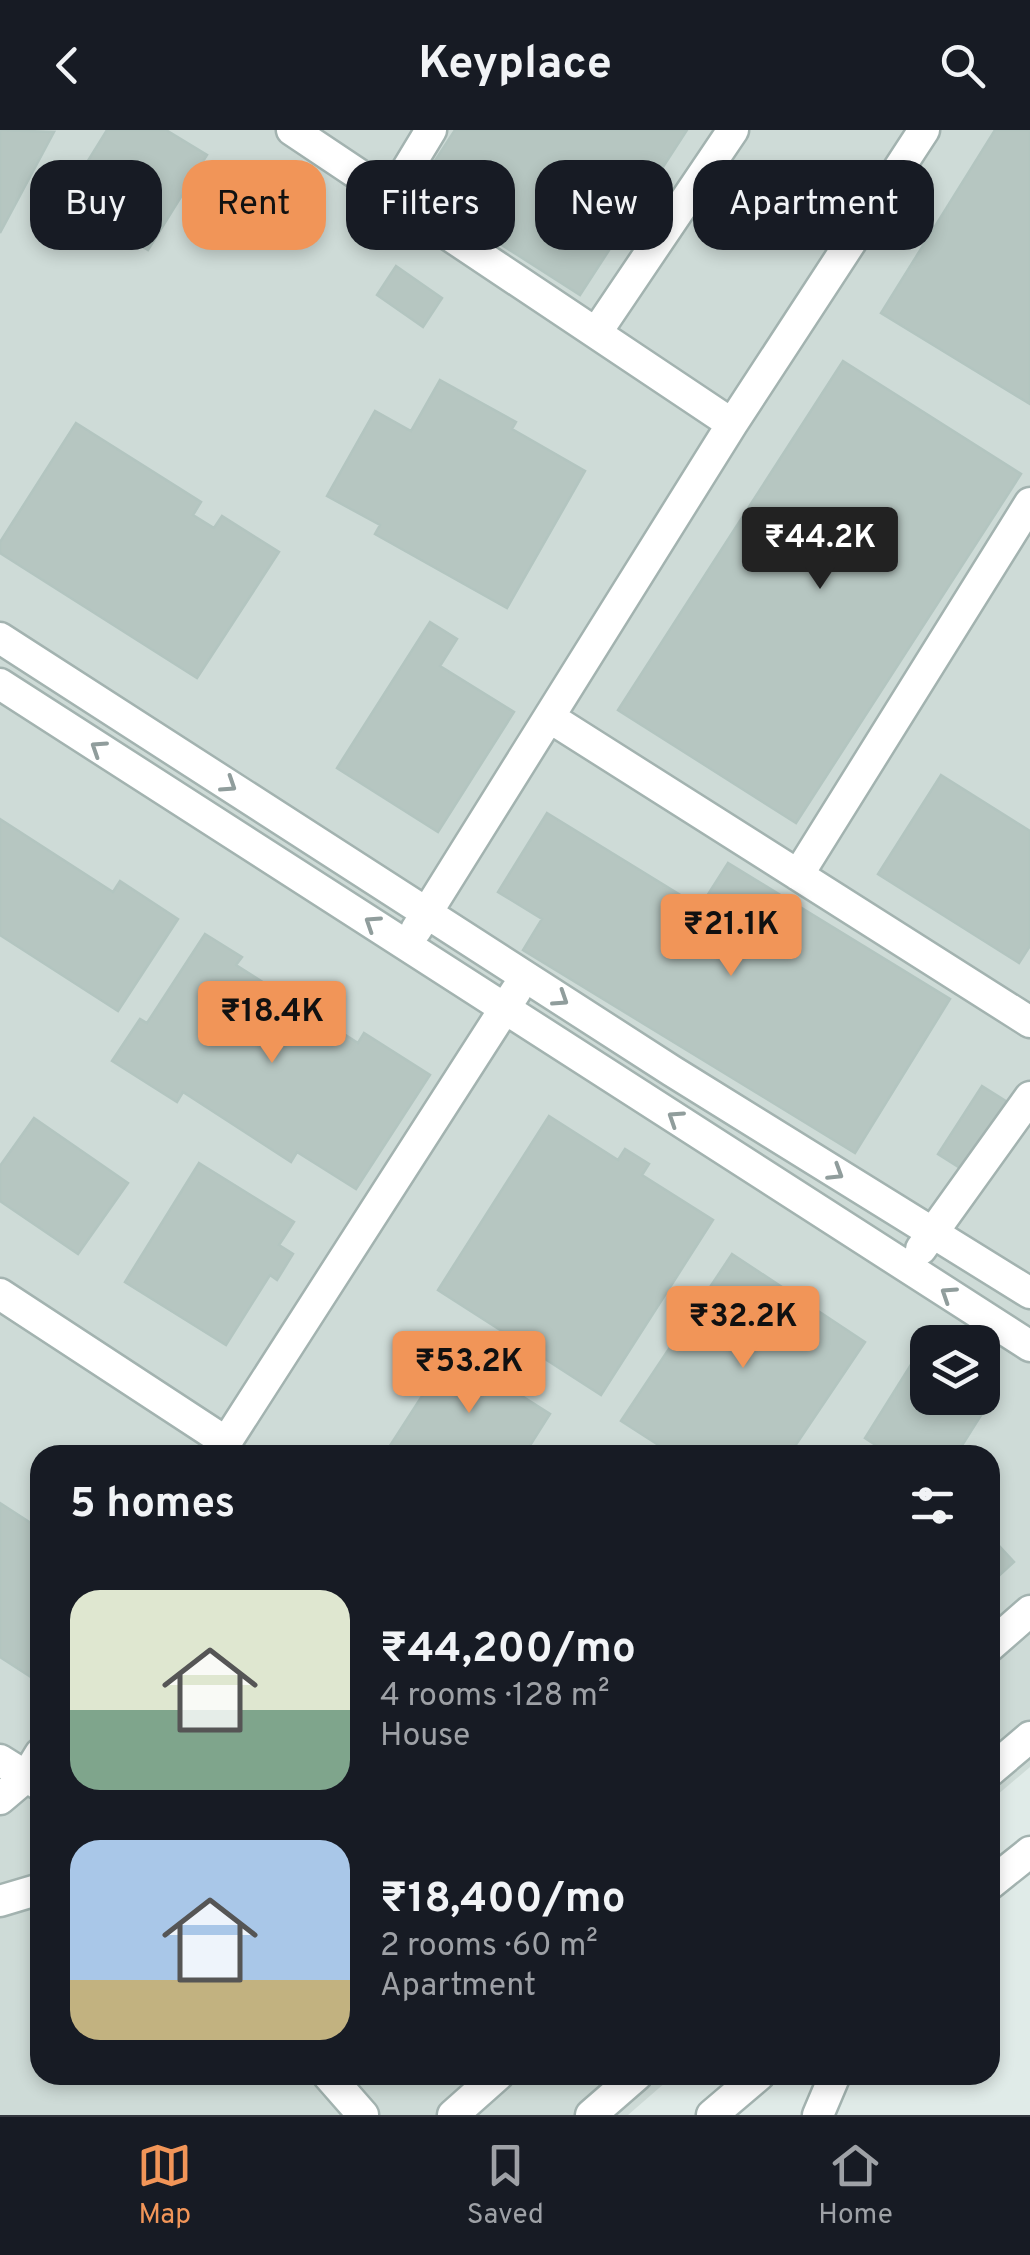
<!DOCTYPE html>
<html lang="en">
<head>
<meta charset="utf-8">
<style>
	:root { --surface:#171b24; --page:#20242c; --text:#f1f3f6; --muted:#9ea1a6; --line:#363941; --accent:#f19558 }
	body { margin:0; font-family:Overpass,sans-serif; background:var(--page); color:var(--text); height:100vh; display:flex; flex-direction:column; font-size:38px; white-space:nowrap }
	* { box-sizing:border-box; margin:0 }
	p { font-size:32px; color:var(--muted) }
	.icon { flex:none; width:55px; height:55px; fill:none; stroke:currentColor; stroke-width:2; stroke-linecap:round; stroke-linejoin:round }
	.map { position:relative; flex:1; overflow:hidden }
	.details { position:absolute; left:30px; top:1315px; width:970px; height:640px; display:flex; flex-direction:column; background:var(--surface); border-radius:30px; box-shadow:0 5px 15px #0003 }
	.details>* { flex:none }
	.hud { position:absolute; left:30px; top:30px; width:970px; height:90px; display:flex; gap:20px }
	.buttons { position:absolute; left:910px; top:1195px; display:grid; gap:20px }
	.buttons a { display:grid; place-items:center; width:90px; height:90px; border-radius:20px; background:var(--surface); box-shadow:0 5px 15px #0003; font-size:50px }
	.price { position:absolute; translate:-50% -85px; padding:0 22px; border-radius:10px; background:var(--accent); color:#111; font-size:32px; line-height:65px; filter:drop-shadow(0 2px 5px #0008) }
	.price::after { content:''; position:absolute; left:50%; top:60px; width:30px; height:22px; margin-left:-15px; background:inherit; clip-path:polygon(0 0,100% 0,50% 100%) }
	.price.selected { background:#222; color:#fff }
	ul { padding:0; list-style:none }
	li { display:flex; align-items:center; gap:30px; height:250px; padding:0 40px }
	li span { display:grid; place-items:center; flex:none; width:280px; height:200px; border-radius:30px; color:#555 }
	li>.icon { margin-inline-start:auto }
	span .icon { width:120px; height:120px; fill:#fffc; stroke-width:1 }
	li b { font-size:42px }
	h2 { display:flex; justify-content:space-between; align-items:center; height:120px; padding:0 40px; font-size:42px }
	.chip { padding:0 35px; border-radius:30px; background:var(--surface); box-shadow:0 5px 15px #0003; font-size:35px; line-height:90px }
	.chip.selected { background:var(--accent); color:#111 }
	header { display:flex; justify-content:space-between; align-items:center; height:130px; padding:0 40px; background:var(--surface); font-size:45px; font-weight:700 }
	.tabs { display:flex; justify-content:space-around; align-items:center; height:140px; border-top:2px solid var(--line); background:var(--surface); font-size:28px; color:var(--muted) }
	.tabs a { display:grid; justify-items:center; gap:5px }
	.tabs .selected { color:var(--accent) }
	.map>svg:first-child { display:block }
	.built { fill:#cedbd7; fill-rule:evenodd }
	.building { fill:#b6c6c1; stroke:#b3c5c0; stroke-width:2.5 }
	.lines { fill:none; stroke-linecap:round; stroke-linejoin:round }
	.minor-casing { stroke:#a3b3b0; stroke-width:35 }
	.minor { stroke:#fff; stroke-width:30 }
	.oneway { stroke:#909d9c }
</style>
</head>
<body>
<header><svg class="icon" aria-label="back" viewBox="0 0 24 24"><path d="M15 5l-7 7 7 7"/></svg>Keyplace<svg class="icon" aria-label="search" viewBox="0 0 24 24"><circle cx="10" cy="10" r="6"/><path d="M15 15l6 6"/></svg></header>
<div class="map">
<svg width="1030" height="1985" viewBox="0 0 1030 1985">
	<rect width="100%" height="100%" fill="#e0ebe8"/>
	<!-- built -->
	<path class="built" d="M 0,0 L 1030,0 L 1030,1637 L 990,1671 L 990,1325 L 40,1325 L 40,1945 L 674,1945 L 628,1985 L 0,1985 ZM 928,1212 L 982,1212 L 982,1268 L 928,1268 Z"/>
	<!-- building -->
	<path class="building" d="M 0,0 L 54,2 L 0,103 Z
		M 107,0 L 166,0 L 207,25 L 148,120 L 86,82 L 98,64 L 76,50 Z
		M 455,0 L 687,0 L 580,165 L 416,60 Z
		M 995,0 L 1030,0 L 1030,274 L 881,183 Z
		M 396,136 L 442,168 L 423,197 L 377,165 Z
		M 843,231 L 1021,344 L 796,693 L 618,580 Z
		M 440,250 L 516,292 L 512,299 L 585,341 L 507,478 L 375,404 L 380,395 L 327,366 L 375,281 L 411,301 Z
		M 76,293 L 201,372 L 193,385 L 214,398 L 222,386 L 279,422 L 197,548 L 0,423 L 0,412 Z
		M 430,492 L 457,509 L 440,536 L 514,582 L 438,702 L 337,638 Z
		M 941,645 L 1030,701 L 1030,816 L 1019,833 L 878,744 Z
		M 547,683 L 700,777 L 728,733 L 950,869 L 855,1023 L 523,820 L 542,789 L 498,762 Z
		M 0,689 L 113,762 L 120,751 L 178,789 L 118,881 L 0,805 Z
		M 205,804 L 242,827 L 236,835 L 358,913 L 364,903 L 430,945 L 356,1059 L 297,1022 L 291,1032 L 183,962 L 177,972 L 112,931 L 140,889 L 147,893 Z
		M 982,956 L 1012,975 L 968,1043 L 938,1024 Z
		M 549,986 L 618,1030 L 625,1019 L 649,1034 L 642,1045 L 713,1090 L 601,1265 L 438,1160 Z
		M 34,988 L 128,1053 L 78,1124 L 0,1071 L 0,1036 Z
		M 199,1033 L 294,1092 L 279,1115 L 293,1124 L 277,1150 L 270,1145 L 226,1215 L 125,1152 Z
		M 732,1124 L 865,1212 L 789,1325 L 674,1325 L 621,1291 Z
		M 451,1221 L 550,1284 L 524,1325 L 384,1325 Z
		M 912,1233 L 928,1243 L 928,1268 L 966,1268 L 985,1279 L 956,1325 L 891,1325 L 865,1308 Z
		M 0,1373 L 40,1399 L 40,1553 L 0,1527 Z
		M 990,1406 L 1014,1432 L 990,1454 Z"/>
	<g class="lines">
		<defs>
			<path id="minor" d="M 292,0 L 732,294
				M 391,66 L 431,0
				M 596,203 L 733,0
				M 0,508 L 672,941 L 1030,1163
				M 0,554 L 1030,1216
				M 549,587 L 1030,892
				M 798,745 L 1030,373
				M 416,800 L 732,294 L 924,0
				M 921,1119 L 1030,967
				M 0,1164 L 226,1312
				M 218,1325 L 516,861
				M 990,1516 L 1030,1481
				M 0,1630 L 40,1655
				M 990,1641 L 1030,1607
				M 0,1669 L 26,1647 L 40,1624
				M 990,1754 L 1030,1722
				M 0,1771 L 40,1759
				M 328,1945 L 363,1985
				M 453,1985 L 498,1945
				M 591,1985 L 637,1945
				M 712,1985 L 759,1945
				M 818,1985 L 835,1945"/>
		</defs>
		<!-- minor casing -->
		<use href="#minor" class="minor-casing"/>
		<!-- minor -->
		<use href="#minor" class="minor"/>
	</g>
	<!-- one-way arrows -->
	<defs><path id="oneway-chevron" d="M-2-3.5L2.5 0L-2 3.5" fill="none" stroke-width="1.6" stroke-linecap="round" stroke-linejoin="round" transform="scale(2.5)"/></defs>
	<g class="oneway">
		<use href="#oneway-chevron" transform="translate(98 618) rotate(-147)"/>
		<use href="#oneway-chevron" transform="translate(229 655) rotate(33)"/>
		<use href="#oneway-chevron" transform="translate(372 793) rotate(-147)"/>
		<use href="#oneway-chevron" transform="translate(561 869) rotate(33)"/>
		<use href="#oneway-chevron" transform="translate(675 988) rotate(-147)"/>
		<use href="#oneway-chevron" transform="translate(836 1043) rotate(32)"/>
		<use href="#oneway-chevron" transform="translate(948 1164) rotate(-147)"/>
	</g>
</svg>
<div class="buttons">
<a><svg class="icon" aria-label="layers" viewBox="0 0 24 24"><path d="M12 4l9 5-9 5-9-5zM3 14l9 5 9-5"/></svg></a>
</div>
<b class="price selected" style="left:820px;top:462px">₹44.2K</b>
<b class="price" style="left:731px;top:849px">₹21.1K</b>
<b class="price" style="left:272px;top:936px">₹18.4K</b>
<b class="price" style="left:743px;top:1241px">₹32.2K</b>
<b class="price" style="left:469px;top:1286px">₹53.2K</b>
<div class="hud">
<a class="chip">Buy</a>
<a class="chip selected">Rent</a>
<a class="chip">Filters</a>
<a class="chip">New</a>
<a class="chip">Apartment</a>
</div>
<section class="details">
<h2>5 homes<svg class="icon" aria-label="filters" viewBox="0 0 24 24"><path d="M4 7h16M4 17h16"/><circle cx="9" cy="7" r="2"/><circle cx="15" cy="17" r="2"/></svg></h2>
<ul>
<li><span style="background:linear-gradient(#dfe7d0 60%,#7fa58c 0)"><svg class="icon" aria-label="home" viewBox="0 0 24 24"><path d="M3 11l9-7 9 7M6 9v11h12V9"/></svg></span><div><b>₹44,200/mo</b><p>4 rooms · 128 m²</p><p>House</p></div></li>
<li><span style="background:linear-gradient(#a9c7e8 70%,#c2b280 0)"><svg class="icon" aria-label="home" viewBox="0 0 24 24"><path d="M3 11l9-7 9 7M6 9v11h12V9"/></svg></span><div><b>₹18,400/mo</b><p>2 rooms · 60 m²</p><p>Apartment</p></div></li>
</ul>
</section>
</div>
<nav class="tabs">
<a class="selected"><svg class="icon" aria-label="map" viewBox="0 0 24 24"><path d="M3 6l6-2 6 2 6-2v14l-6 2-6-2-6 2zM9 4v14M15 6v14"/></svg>Map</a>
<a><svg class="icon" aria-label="saved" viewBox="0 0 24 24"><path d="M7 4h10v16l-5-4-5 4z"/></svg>Saved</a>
<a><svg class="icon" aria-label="home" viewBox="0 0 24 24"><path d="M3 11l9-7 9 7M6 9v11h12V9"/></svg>Home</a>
</nav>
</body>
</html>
